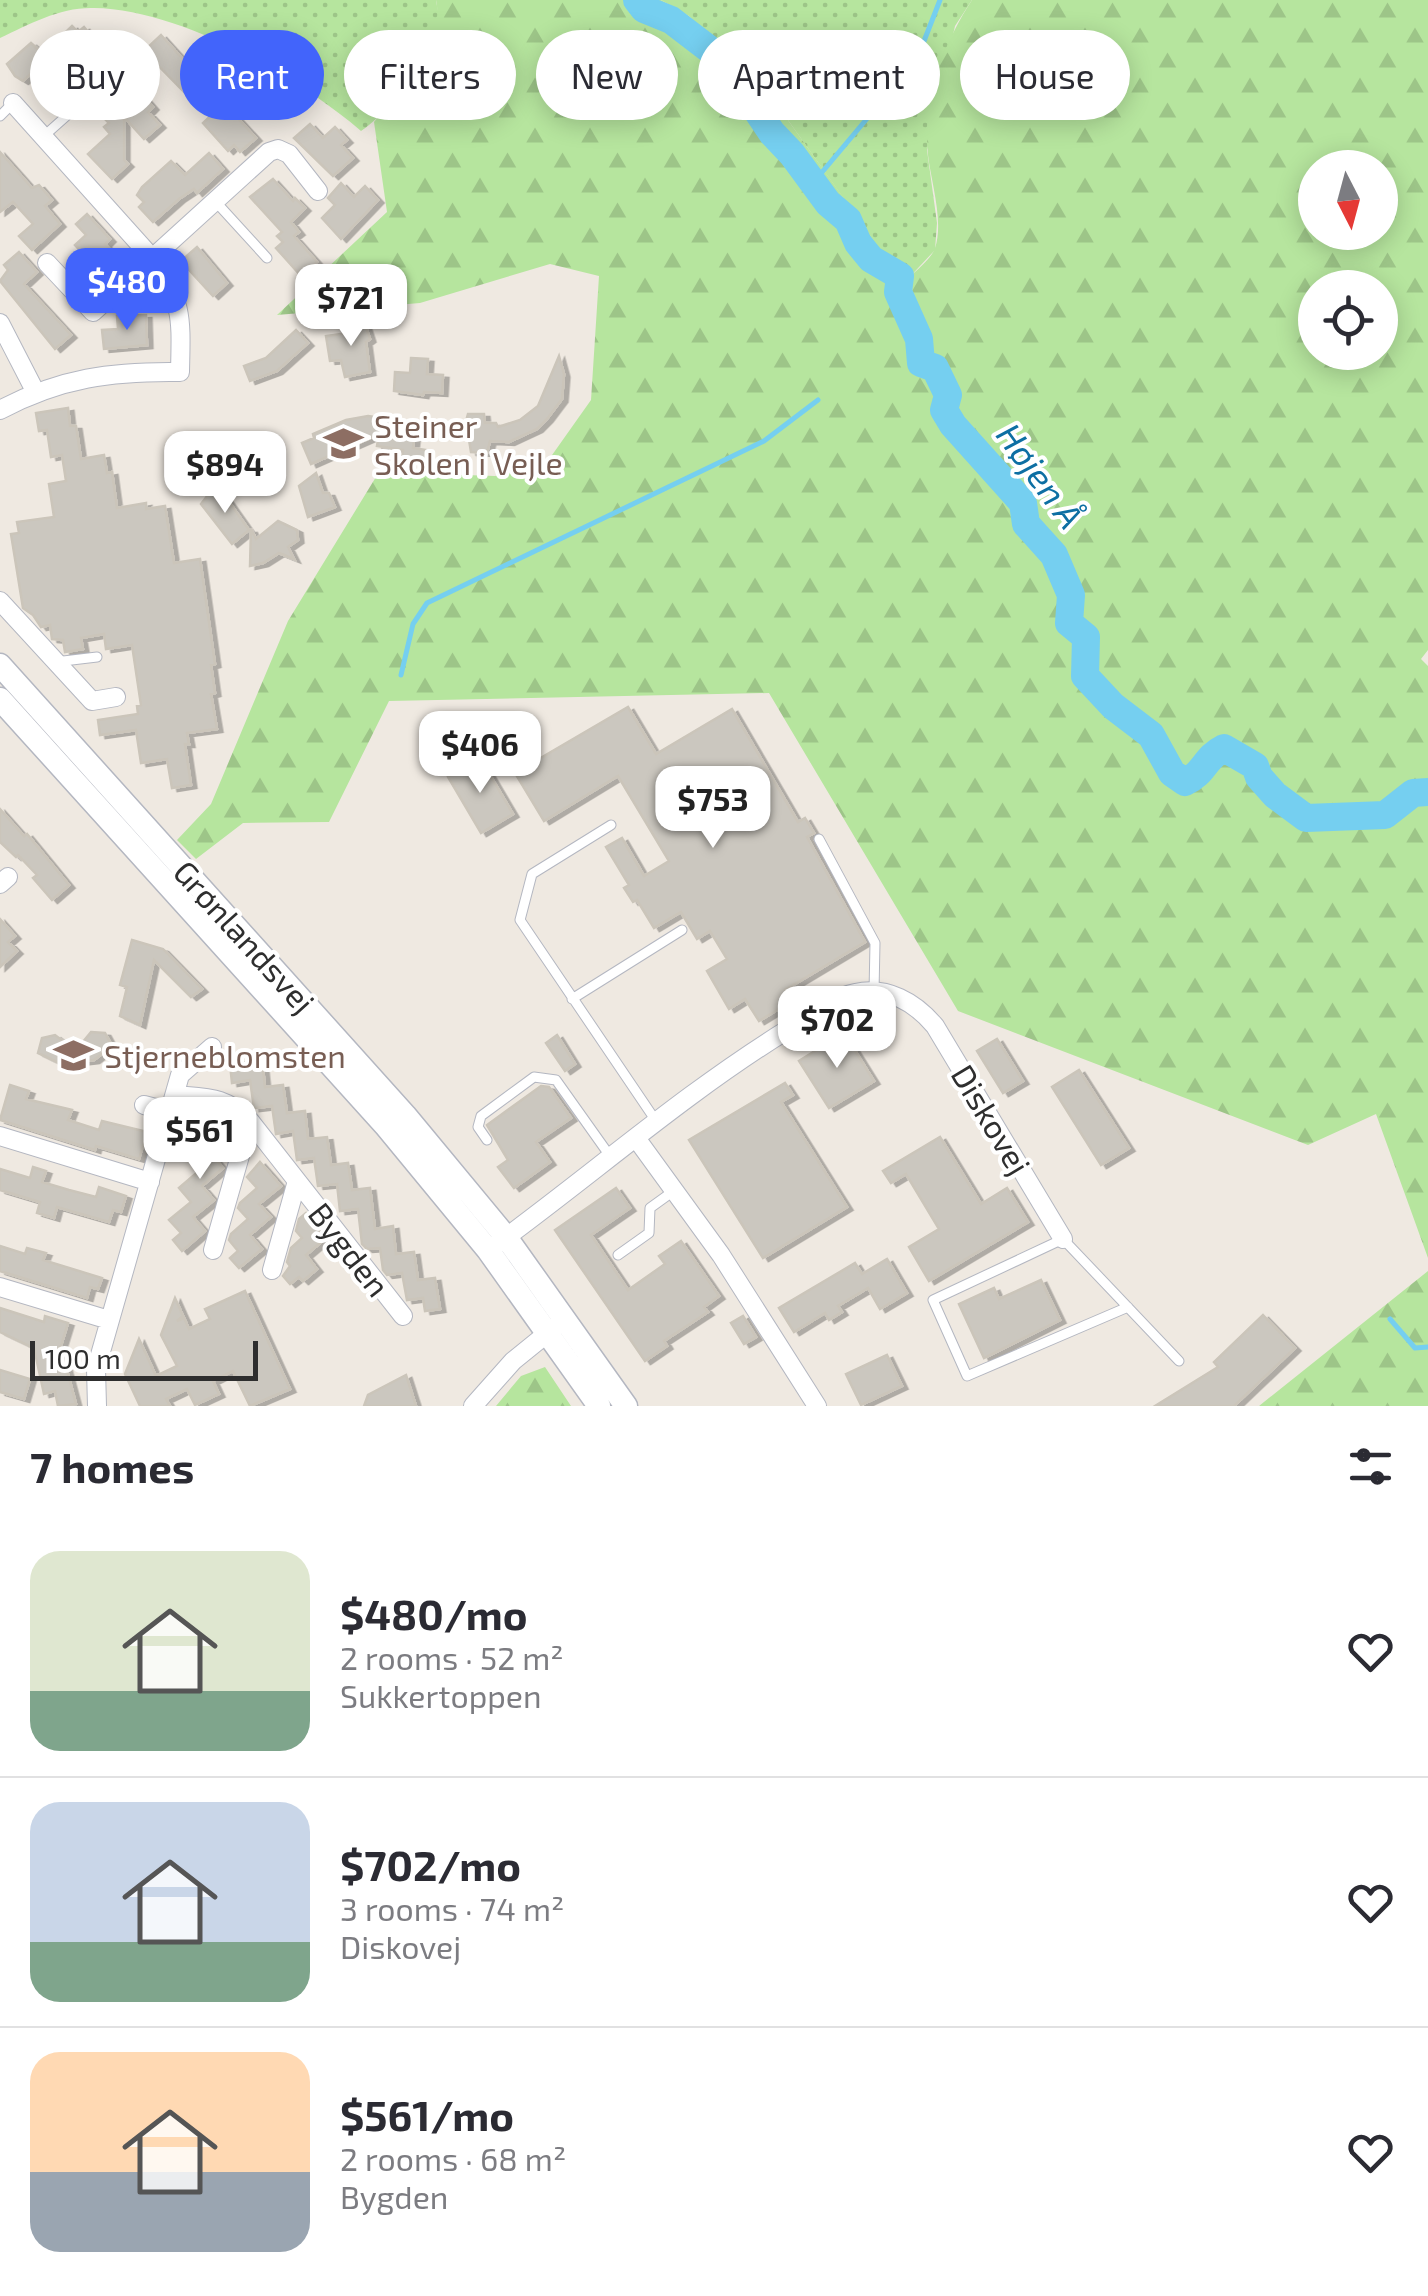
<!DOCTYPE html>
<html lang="en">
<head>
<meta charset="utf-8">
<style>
	:root { --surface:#fff; --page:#f2f2f3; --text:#2b2b33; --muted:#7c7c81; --line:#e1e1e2; --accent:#4264fb }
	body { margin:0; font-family:"Exo 2",sans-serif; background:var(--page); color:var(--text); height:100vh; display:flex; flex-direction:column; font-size:38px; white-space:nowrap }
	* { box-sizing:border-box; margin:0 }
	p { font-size:32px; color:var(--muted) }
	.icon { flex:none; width:55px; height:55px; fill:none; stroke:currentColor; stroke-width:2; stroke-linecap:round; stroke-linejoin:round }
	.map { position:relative; height:1406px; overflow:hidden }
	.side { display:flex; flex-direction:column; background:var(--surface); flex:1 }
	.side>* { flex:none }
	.top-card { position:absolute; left:30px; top:30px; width:1370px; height:90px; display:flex; gap:20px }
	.needle { width:65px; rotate:174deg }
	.controls { position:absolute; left:1298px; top:150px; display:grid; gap:20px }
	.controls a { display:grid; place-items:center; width:100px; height:100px; border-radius:50%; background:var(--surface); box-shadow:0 5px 25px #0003; font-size:50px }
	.scale { position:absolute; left:30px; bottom:25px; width:228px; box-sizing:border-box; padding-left:10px; border:5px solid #2e2e2e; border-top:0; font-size:28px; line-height:35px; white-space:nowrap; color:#2e2e2e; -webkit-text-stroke:8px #fff; paint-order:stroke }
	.price { position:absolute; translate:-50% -85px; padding:0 22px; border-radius:20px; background:#fff; color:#222; font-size:32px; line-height:65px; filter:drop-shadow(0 2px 5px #0008) }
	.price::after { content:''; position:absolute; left:50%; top:60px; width:30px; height:22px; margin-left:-15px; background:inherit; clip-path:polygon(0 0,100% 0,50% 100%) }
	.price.active { background:var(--accent); color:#fff }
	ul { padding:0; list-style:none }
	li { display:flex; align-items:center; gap:30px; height:250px; padding:0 30px }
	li+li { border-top:2px solid var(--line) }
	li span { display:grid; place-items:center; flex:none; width:280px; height:200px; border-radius:30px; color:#555 }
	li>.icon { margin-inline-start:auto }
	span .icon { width:120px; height:120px; fill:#fffc; stroke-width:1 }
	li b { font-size:42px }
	h2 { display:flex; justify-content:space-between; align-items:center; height:120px; padding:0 30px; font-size:42px }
	.pill { padding:0 35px; border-radius:45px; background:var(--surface); box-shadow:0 5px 25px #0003; font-size:35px; line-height:90px }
	.pill.active { background:var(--accent); color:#fff }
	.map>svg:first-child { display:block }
	.green { fill:url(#green-dots) }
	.forest { fill:url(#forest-firs); fill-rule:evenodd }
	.pitch { fill:#c9ec9a }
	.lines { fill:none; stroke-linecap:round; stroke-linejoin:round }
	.stream { stroke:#75cff0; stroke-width:5 }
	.river { stroke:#75cff0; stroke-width:28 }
	.building { fill:#cbc7bf; stroke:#cbc5ba; stroke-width:2.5; filter:url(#shadow) }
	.lane-casing { stroke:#b4b7c1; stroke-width:11 }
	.street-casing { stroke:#b4b7c1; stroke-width:20 }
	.secondary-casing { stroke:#b4b7c1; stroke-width:25 }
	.lane { stroke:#fff; stroke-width:9 }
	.street { stroke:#fff; stroke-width:18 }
	.secondary { stroke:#fff; stroke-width:22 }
	.labels { text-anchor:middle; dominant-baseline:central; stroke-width:8; stroke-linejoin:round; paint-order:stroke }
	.education-label { font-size:32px; fill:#785e54; stroke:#fff; text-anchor:start }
	.street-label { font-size:32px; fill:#2e2e2e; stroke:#fff }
	.water-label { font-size:35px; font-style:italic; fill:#0d6fa3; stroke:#fff }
</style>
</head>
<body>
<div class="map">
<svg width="1428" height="1406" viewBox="0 0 1428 1406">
	<defs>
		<pattern id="green-dots" width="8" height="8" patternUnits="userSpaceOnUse" patternTransform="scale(2.5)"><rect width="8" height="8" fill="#b6e59e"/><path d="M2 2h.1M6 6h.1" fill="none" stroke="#9dc588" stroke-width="1.8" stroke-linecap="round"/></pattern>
		<pattern id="forest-firs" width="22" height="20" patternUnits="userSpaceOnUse" patternTransform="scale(2.5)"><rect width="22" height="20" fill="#b6e59e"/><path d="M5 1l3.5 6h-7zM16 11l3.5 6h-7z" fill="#9dc588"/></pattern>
		<filter id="shadow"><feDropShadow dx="5.5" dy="3" stdDeviation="0" flood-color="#0004"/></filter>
	</defs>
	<rect width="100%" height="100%" fill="#efe9e1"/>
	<!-- green -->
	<path class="green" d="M 0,0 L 436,0 C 437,8 440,16 439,23 C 431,59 391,111 361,131 C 297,76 179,9 94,8 C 60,7 30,24 0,38 Z
		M 661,0 L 972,0 L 955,26 L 927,150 L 937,223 L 935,250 L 904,283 L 785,116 L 689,16 Z"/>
	<!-- forest -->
	<path class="forest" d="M 436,0 L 661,0 L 689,16 L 785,116 L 904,282 C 913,273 931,260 935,248 C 944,221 931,182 928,155 C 922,101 943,44 972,0 L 1428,0 L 1428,650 L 1421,659 L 1428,666 L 1428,1258 L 1376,1114 L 1308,1145 L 958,1011 L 769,693 L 389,701 L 329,822 L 243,823 L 196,859 L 177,840 L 211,804 L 288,621 L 379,472 L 495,476 L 545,465 L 591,400 L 599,276 L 550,264 L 420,303 L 277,315 L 387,212 L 374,122 C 403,87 446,48 436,0 ZM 1315,168 L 1380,168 L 1380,232 L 1315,232 ZM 1315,288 L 1380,288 L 1380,352 L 1315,352 Z
		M 1428,1271 L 1428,1406 L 1259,1406 Z
		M 545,1367 L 571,1406 L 496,1406 L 521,1376 Z"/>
	<!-- pitch -->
	<path class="pitch" d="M 172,441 L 245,442 L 245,473 L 171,472 Z"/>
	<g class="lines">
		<!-- stream -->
		<path class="stream" d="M 813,183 L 917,59 L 940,0
			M 401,675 L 413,624 L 427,603 L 764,441 L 818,400
			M 1390,1319 L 1415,1348 L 1428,1347"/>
		<!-- river -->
		<path class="river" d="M 637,0 L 644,9 L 671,20 L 722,59 L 772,133 L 792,154 L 828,203 L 848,220 L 858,243 L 871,259 L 900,276 L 898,292 L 919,339 L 921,363 L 935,368 L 948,395 L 944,410 L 953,425 L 1023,503 L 1026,524 L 1054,555 L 1071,595 L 1069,623 L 1086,637 L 1085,676 L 1113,706 L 1151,735 L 1172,773 L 1185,782 C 1205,773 1204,758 1224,748 L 1255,766 L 1259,777 L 1275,795 L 1306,818 L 1385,815 L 1413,793 L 1428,792"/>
	</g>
	<!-- building -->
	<path class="building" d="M 72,26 L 78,32 L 84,27 L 98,44 L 107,36 L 118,47 L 95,72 L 87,63 L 69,80 L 48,58 L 23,81 L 15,76 L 7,64 L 31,43 L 48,58 L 44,53 Z
		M 161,35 L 190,67 L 197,61 L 208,74 L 187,95 L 147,54 L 145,50 Z
		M 132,83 L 153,107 L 148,112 L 160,125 L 144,139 L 124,117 L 124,160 L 128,164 L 112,179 L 88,154 L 110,134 L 104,127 L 109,123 L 106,120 L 118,110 L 111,103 Z
		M 224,103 L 256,138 L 240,152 L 234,145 L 228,151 L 203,123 Z
		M 310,124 L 323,138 L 335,127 L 347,140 L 341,145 L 353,158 L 333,176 L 294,138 Z
		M 0,152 L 32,188 L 39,185 L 52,200 L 45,206 L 60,224 L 32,250 L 19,236 L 33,224 L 13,202 L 0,212 Z
		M 209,153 L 223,169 L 197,193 L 194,189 L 179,199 L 153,222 L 139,207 L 144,202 L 137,195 L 142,187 L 171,161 L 185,175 Z
		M 273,179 L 293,201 L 295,198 L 305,208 L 291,222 L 299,232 L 294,236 L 317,262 L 301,276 L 276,248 L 283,242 L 277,236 L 282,232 L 250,197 Z
		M 341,183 L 354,197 L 365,186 L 378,200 L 341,239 L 322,218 L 335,205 L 328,198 Z
		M 87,214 L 110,239 L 105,244 L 114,254 L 97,269 L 75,245 L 86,235 L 76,224 Z
		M 197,247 L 227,283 L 213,296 L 181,261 Z
		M 19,252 L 37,272 L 24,284 L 71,335 L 55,349 L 0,281 L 8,270 L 4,265 Z
		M 146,315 L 147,345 L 104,349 L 102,330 L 118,329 L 117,316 Z
		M 364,321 L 370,339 L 366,342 L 370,372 L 345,377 L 341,360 L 330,361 L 326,336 L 348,333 L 346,324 Z
		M 296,330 L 308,343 L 277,371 L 250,381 L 244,366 L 266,358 Z
		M 559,356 L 564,374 L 562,399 L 547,419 L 537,429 L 509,442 L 490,441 L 487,453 L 471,452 L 466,421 L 468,414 L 484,414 L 485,423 L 496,423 L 498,427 L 520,420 L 538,406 Z
		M 411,358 L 428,359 L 427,374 L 443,375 L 442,393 L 424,392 L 423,395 L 394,391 L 395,372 L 410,373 Z
		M 68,408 L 70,426 L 76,426 L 81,459 L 104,455 L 107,473 L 112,472 L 117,508 L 146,503 L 146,509 L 165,506 L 174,563 L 200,559 L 215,664 L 211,665 L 215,693 L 211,694 L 217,729 L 187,733 L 189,744 L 185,744 L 191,785 L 172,788 L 167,759 L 141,763 L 136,730 L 100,735 L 98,720 L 138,714 L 137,706 L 141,705 L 132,645 L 106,649 L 104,634 L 81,638 L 83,649 L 65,652 L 63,640 L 52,639 L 50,625 L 41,627 L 33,615 L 23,608 L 11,534 L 19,533 L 17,522 L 54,517 L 49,484 L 66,481 L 62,455 L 51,457 L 47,430 L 39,431 L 36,413 Z
		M 368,416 L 416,423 L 413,448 L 426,450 L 424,462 L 402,459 L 403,450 L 377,446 L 379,434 L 311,464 L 302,443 L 314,438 L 313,434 L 346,420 Z
		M 316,473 L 323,493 L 329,493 L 335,507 L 308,517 L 299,486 Z
		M 220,489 L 249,530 L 232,544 L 201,504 L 211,491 Z
		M 278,521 L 297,530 L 298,540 L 288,547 L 294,559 L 279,553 L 263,563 L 250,566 L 251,529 L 256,539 Z
		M 628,707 L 656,754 L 732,709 L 798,822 L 805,818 L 814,833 L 807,837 L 865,942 L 785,990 L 792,1001 L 759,1021 L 745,999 L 729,1009 L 707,971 L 727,959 L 710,931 L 697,939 L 681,912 L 654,928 L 637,900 L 633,902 L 624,888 L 629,885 L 606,847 L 622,838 L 644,876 L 669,861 L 618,776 L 544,821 L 515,773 Z
		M 480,758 L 513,814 L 481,833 L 448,777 Z
		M 0,809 L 24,836 L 27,834 L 69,885 L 52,900 L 33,878 L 37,875 L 18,855 L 16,857 L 0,842 Z
		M 0,919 L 15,936 L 8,942 L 17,951 L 0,967 Z
		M 132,940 L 163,949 L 202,989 L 191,997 L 154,960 L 140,1025 L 120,1016 L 127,987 L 120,985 Z
		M 91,1032 L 105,1033 L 112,1046 L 94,1060 L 61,1064 L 38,1053 L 42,1038 L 55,1035 L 67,1044 L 82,1043 Z
		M 844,1033 L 874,1081 L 829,1108 L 799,1061 Z
		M 557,1035 L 575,1064 L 565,1071 L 546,1043 Z
		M 997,1039 L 1023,1081 L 1003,1093 L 977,1051 Z
		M 262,1060 L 265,1087 L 283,1085 L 287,1113 L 305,1111 L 308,1139 L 327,1137 L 331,1165 L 348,1163 L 352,1190 L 370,1188 L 375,1229 L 393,1226 L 396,1254 L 414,1252 L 418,1280 L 435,1278 L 440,1309 L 425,1311 L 423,1298 L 407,1300 L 402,1273 L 387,1275 L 383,1270 L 380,1248 L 367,1249 L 362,1244 L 358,1209 L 340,1211 L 337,1184 L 318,1186 L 314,1158 L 297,1160 L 293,1131 L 276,1134 L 272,1106 L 254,1108 L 250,1080 L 232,1083 L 230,1064 Z
		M 1079,1070 L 1129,1148 L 1101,1165 L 1052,1087 Z
		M 785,1083 L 793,1095 L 781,1102 L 847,1207 L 763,1258 L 689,1140 Z
		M 10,1085 L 29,1091 L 26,1099 L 72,1110 L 68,1120 L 99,1130 L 102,1121 L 147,1132 L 139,1159 L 96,1146 L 95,1150 L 0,1120 Z
		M 541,1086 L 549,1087 L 571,1118 L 536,1142 L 550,1162 L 514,1188 L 498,1167 L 508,1160 L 487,1125 Z
		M 212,1113 L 232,1137 L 212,1155 L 223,1168 L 202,1186 L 214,1200 L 193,1217 L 205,1231 L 182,1251 L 173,1240 L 181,1233 L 169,1220 L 191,1202 L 179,1188 L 200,1170 L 188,1157 L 208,1139 L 197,1126 Z
		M 940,1137 L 981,1204 L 1007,1188 L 1028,1222 L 929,1281 L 909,1247 L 939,1229 L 906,1174 L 891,1183 L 883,1171 Z
		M 260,1162 L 281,1186 L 259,1204 L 271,1217 L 250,1235 L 262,1249 L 239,1268 L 230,1258 L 238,1251 L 229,1240 L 231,1234 L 248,1219 L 238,1208 L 240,1203 L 257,1188 L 247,1177 Z
		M 33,1167 L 46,1171 L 42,1182 L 69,1190 L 96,1197 L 99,1187 L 126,1196 L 121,1212 L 113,1210 L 109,1222 L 57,1207 L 54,1218 L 37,1213 L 40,1202 L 0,1190 L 0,1169 L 30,1178 Z
		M 616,1188 L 630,1208 L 591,1235 L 628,1290 L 665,1264 L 659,1256 L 681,1241 L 719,1296 L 704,1307 L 708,1312 L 664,1341 L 667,1346 L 645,1361 L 555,1230 Z
		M 306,1213 L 326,1238 L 306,1255 L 317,1269 L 303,1281 L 299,1277 L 290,1284 L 283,1276 L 290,1266 L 287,1262 L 291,1248 L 302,1238 L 296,1231 L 299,1219 Z
		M 0,1246 L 25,1254 L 27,1248 L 46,1253 L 43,1260 L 102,1278 L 98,1289 L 90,1287 L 87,1298 L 0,1271 Z
		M 887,1259 L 907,1293 L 880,1309 L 868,1288 L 838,1306 L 842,1312 L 829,1320 L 825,1313 L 794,1332 L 779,1308 L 855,1263 L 862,1274 Z
		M 1041,1280 L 1060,1320 L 984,1358 L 959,1304 L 994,1288 L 999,1299 Z
		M 245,1291 L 290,1389 L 250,1406 L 233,1371 L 213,1381 L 219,1394 L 195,1405 L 187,1389 L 166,1399 L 170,1406 L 140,1406 L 125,1374 L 139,1339 L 156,1376 L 177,1366 L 161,1335 L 175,1298 L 183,1316 L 177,1321 L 184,1318 L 189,1329 L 210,1319 L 205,1309 Z
		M 0,1308 L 44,1322 L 45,1316 L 68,1323 L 55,1365 L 65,1363 L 76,1404 L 58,1406 L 55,1391 L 44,1394 L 34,1348 L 0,1332 Z
		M 1263,1315 L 1295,1348 L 1234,1406 L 1155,1406 L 1218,1367 L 1214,1362 Z
		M 743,1316 L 756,1337 L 744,1344 L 731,1323 Z
		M 887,1355 L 902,1386 L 861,1405 L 846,1374 Z
		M 0,1370 L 30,1379 L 24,1399 L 0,1392 Z
		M 406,1375 L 416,1406 L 364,1406 L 368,1395 Z"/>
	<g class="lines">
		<defs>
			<path id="lane" d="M 0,116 L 13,103
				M 44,136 L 128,61
				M 215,201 L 267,258
				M 55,662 L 97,657
				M 611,825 L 532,874 L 520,920 L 656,1121
				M 819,839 L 875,943 L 874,992
				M 572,999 L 682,930
				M 487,1140 L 478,1127 L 481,1116 L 534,1077 L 556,1080 L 610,1156
				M 618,1255 L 649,1233 L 650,1208 L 675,1190
				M 1128,1307 L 967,1376 L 933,1300 L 1063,1239 L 1179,1361"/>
			<path id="street" d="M 47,263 L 93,312 L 269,152 L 278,149 L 289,154 L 318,191
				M 0,323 L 35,391
				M 0,410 C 60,378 112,371 180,372 C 181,321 184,303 153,259 L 13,103
				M 0,601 L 92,701 L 116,697
				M 0,884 L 8,877
				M 175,1095 C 209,1098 225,1096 250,1121 L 403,1316
				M 144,1105 L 171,1112
				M 0,1136 L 150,1182
				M 636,1138 L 721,1255 L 817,1406
				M 497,1244 C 594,1173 685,1093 787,1030 C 808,1017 830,998 855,993 C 887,986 915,1002 935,1026 L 1063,1239
				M 213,1250 L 250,1121
				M 272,1270 L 297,1181
				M 0,1287 L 109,1320
				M 97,1406 L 96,1369 L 180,1075 L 212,1047
				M 473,1406 L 513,1361 L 555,1327"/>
			<path id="secondary" d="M 0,665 L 405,1115 L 506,1237 L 626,1406
				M 0,699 L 385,1125 L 488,1250 L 599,1406"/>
		</defs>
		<!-- lane casing -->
		<use href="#lane" class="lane-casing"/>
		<!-- street casing -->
		<use href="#street" class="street-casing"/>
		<!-- secondary casing -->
		<use href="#secondary" class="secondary-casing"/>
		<!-- lane -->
		<use href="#lane" class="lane"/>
		<!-- street -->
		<use href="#street" class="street"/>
		<!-- secondary -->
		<use href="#secondary" class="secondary"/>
	</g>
	<!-- icons -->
	<defs>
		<symbol id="school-bare" viewBox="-9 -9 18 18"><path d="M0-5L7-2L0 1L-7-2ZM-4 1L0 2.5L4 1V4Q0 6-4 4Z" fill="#8d6e63" stroke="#fff" stroke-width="2.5" paint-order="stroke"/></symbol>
	</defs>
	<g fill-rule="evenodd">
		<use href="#school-bare" x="316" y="416" width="55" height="55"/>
		<use href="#school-bare" x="46" y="1028" width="55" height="55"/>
	</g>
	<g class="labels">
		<!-- education labels -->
		<g class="education-label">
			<text x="374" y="425">Steiner<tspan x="374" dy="37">Skolen i Vejle</tspan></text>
			<text x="104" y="1055">Stjerneblomsten</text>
		</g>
		<!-- street labels -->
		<g class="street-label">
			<text transform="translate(245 936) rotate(48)">Grønlandsvej</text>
			<text transform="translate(992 1119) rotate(59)">Diskovej</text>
			<text transform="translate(350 1249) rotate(52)">Bygden</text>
		</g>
		<!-- water labels -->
		<g class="water-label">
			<text transform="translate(1041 475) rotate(54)">Højen Å</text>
		</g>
	</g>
</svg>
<div class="controls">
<a><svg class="needle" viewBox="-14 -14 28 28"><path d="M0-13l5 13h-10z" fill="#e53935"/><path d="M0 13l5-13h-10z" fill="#7c7c81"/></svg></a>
<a><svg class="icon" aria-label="locate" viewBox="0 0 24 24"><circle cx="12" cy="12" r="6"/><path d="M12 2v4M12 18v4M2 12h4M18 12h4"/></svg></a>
</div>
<div class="scale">100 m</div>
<b class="price active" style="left:127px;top:333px">$480</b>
<b class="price" style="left:351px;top:349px">$721</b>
<b class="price" style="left:225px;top:516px">$894</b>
<b class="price" style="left:480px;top:796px">$406</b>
<b class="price" style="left:713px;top:851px">$753</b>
<b class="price" style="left:837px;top:1071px">$702</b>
<b class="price" style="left:200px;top:1182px">$561</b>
<div class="top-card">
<a class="pill">Buy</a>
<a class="pill active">Rent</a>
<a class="pill">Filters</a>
<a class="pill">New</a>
<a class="pill">Apartment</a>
<a class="pill">House</a>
</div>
</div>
<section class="side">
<h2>7 homes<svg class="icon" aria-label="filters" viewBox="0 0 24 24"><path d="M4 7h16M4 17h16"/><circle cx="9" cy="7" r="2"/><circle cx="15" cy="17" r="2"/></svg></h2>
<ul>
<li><span style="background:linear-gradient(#dfe7d0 70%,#7fa58c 0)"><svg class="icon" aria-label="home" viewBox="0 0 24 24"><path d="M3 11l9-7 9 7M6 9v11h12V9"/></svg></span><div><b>$480/mo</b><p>2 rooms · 52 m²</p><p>Sukkertoppen</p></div><svg class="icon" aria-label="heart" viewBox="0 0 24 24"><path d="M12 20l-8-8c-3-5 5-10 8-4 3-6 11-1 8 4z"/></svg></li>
<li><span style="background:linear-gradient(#c9d6e8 70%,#7fa58c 0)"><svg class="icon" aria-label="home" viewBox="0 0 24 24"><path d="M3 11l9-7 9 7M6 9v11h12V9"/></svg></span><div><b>$702/mo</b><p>3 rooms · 74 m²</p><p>Diskovej</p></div><svg class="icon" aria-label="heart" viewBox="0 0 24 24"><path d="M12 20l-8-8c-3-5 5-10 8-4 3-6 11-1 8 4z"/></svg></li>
<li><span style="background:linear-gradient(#ffd9b3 60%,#9aa5b1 0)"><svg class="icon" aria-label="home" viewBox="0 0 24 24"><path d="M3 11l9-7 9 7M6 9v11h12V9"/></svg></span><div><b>$561/mo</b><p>2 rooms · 68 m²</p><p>Bygden</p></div><svg class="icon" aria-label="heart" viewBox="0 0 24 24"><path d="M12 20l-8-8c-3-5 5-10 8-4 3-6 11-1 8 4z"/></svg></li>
</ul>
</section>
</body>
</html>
